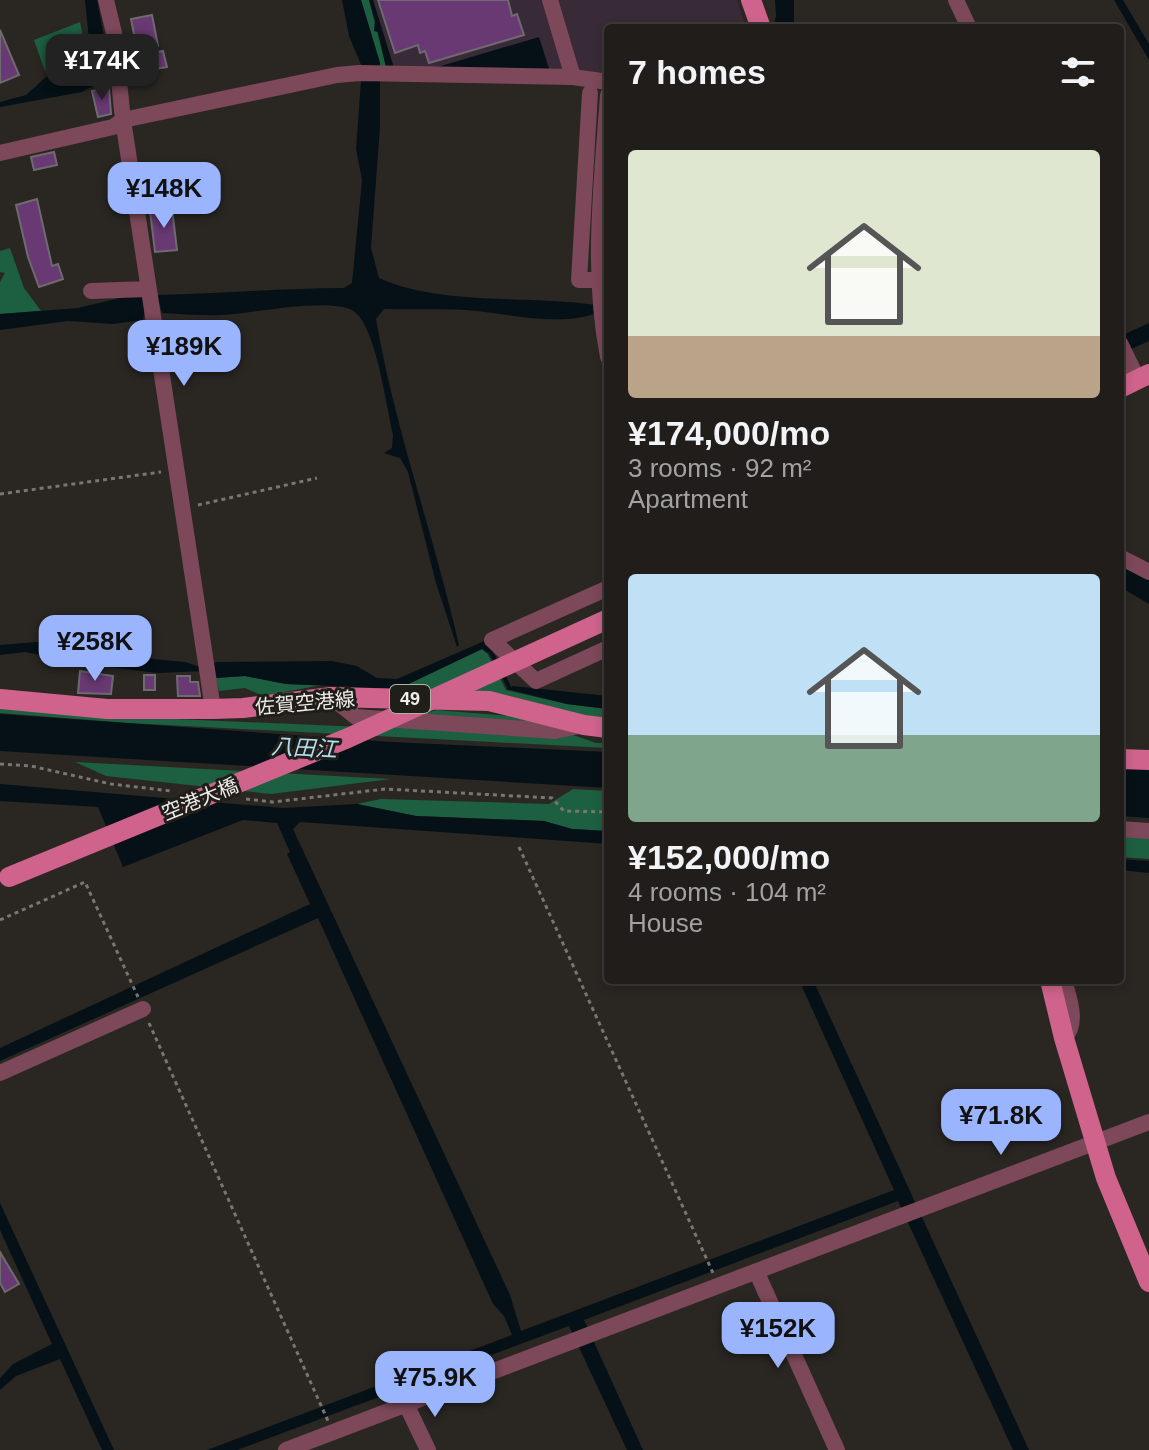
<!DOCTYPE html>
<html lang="en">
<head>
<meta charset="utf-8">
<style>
	:root { --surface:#201d1a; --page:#2d2a27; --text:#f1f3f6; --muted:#a2a2a2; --line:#3d3b39; --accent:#9ab5fd }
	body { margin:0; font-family:Arial,"Noto Sans JP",sans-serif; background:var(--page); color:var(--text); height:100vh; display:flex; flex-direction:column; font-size:30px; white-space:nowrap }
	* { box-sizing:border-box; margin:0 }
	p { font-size:26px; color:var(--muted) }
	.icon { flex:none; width:44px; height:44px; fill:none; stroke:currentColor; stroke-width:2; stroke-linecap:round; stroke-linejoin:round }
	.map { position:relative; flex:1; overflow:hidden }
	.details { position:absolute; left:604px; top:24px; width:520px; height:960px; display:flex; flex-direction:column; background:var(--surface); border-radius:8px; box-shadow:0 4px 12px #0003,0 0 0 2px var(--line) }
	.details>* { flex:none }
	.price { position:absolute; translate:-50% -68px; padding:0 18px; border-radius:16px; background:var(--accent); color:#111; font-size:26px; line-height:52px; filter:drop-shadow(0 2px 4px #0008) }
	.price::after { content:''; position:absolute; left:50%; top:48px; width:24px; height:18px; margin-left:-12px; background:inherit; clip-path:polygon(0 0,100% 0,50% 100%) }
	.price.selected { background:#222; color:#fff }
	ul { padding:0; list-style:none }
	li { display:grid; align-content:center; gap:16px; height:424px; padding:0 24px }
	li span { display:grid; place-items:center; height:248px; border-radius:8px; color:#555 }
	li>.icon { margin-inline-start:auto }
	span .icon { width:144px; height:144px; fill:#fffc; stroke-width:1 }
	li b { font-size:34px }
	h2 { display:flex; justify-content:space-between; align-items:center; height:96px; padding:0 24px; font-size:34px }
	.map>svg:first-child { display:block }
	.commercial { fill:#382a37 }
	.green { fill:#1c5f41 }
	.water { fill:#051117 }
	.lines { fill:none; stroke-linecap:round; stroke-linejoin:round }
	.stream { stroke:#051117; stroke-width:4 }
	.building { fill:#693973; stroke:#6e6a6f; stroke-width:2 }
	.path { stroke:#787572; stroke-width:3; stroke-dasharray:4 4; stroke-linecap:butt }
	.minor { stroke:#7d485a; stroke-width:16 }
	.major { stroke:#cf638b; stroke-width:20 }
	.major-bridge { stroke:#cf638b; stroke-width:20 }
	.labels { text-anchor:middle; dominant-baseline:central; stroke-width:6; stroke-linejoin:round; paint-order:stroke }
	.shield { fill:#201e19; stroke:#b2b0ac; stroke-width:2 }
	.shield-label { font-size:18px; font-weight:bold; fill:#f0eeeb }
	.street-label { font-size:20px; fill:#f0eeeb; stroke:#201e19 }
	.water-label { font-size:22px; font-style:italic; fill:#b2def4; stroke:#201e19 }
</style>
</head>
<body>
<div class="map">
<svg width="1149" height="1450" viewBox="0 0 1149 1450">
	<rect width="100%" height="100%" fill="#2a2723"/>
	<!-- commercial -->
	<path class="commercial" d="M 373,0 L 737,0 L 746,28 L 608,28 L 608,76 L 394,68 Z"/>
	<!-- green -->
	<path class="green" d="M 361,0 L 369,0 L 386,67 L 379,69 L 380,63 Z
		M 80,22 L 87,56 L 45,71 L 34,40 Z
		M 10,248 L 24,288 L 41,311 L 0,314 L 0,282 L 5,273 L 0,272 L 0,251 Z
		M 482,649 L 487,653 L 506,690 L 567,704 L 608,709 L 608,722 L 506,695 L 398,689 Z
		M 245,676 L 286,684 L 322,685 L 263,696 L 245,688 L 219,691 L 216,678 Z
		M 0,706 L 129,717 L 385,728 L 436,710 L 522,717 L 596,743 L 608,743 L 608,748 L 129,723 L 0,713 Z
		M 75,762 L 391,779 L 271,794 L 106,776 Z
		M 573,789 L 608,791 L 608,831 L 572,829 L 544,821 L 416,816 L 357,804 L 381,799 L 549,804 Z
		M 1120,835 L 1149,836 L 1149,859 L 1120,857 Z"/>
	<!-- water -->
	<path class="water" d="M 85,0 L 97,0 L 112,76 L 82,92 L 0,107 L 0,102 L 26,95 L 56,68 L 91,59 Z
		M 342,0 L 361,0 L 380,63 L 380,126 L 371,248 L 379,278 C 441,306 528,295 596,305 L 599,312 C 565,327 513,315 477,311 C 446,308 414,310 384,309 L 376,319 C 395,430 434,535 459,645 L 457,647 L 436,583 L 408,472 L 400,458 L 384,453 L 392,448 L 393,435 C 386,405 377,333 356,313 C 337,295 251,314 223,315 C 203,316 182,314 162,313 L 157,295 C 220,294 282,288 344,288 L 352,283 L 362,180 L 356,149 L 362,67 L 349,36 Z
		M 369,0 L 373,0 L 394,68 L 386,67 L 378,32 L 374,31 L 375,21 Z
		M 775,0 L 794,0 L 794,28 L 773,28 L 776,16 Z
		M 1114,0 L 1123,0 L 1149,44 L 1149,60 Z
		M 539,37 L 550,72 L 431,69 Z
		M 142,296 L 145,308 L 143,320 L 113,324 L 68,321 L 0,330 L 0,314 L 78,308 L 124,297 Z
		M 1149,323 L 1149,341 L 1120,354 L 1125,340 L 1123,335 Z
		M 1120,564 L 1149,578 L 1149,604 L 1120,587 Z
		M 489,639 L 494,650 L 487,653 L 482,649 L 398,689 L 286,684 L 245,676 L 216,678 L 205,671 L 158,673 L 83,664 L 65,655 L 45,656 L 25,652 L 0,655 L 0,645 L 60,640 L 99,654 L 185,662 L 201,667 L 212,665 L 216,662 L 332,661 L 357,666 L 377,678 L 397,679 Z
		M 513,686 L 608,696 L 608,709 L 567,704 L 506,689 Z
		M 0,714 L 392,742 L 608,752 L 608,788 L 0,751 Z
		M 1120,767 L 1149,769 L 1149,818 L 1120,816 Z
		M 0,784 L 283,808 L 357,804 L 416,816 L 544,821 L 572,829 L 608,831 L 608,844 L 300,822 L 293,829 L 510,1295 L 521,1331 L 894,1190 L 799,980 L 813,980 L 1029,1450 L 1013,1450 L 898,1201 L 584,1320 L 643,1450 L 627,1450 L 569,1326 L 237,1450 L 207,1450 L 512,1335 L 504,1316 L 493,1304 L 318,918 L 0,1061 L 0,1048 L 310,904 L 287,854 L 290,852 L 277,823 L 243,820 L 123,867 L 98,807 L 0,801 Z
		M 1120,859 L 1149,861 L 1149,873 L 1120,870 Z
		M 0,1203 L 114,1450 L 102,1450 L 60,1359 L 16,1376 L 0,1390 L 0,1378 L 13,1364 L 52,1344 L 0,1230 Z"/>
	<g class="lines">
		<!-- stream -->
		<path class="stream" d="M 490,651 L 497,663
			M 503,675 L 509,687"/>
	</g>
	<!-- building -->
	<path class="building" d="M 378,0 L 508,0 L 512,16 L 517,14 L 524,35 L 429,63 L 425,51 L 420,53 L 418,45 L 395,53 Z
		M 152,15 L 158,46 L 137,50 L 131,19 Z
		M 0,30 L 19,75 L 0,83 Z
		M 163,51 L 167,67 L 155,69 L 151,53 Z
		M 109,87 L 111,114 L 98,117 L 92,91 Z
		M 54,152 L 57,165 L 34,170 L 31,157 Z
		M 37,199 L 52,266 L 58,264 L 63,279 L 39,287 L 28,257 L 16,205 Z
		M 172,208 L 177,250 L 155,252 L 150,211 Z
		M 80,671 L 113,676 L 111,694 L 78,693 Z
		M 144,675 L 155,675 L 155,690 L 144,690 Z
		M 177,676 L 190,676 L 190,682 L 198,682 L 200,696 L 178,696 Z
		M 0,1252 L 19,1284 L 5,1292 L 0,1283 Z"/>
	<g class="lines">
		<!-- path -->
		<path class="path" d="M 151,202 L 218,193
			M 0,494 L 161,472
			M 198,505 L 317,478
			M 0,764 L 31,766 L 111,784 L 171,791
			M 246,799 L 273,802 L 385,789 L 552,798 L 564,811 L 608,812
			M 519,847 L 713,1273
			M 0,920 L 85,882 L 138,997
			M 149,1023 L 328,1421"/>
		<!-- minor -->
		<path class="minor" d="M 106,0 L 114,33 L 123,120 L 213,709
			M 550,0 L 573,77
			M 956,0 L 969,28
			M 590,93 L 579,280 L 606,280
			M 608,95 C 602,182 591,270 608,357
			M 0,153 L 113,127 L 123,120 L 337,75 L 359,73 L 573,77 L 608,82
			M 91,291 L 148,289
			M 1120,343 L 1138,380
			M 1120,557 L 1149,572
			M 608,588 L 492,640 L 536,681 L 608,648
			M 331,697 L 356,717 L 555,731 L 583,725
			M 1120,829 L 1149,831
			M 1064,1038 C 1079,1023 1069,999 1064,980
			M 0,1073 L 143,1009
			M 757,1273 L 837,1450
			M 406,1404 L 428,1450
			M 286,1450 L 1149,1122"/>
		<!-- major -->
		<path class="major" d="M 751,0 L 761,28
			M 1120,388 L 1149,374
			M 0,699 L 107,709 L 213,709 L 243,708 L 331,697 L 489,701 L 584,725 L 608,728
			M 1120,759 L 1149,760
			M 1050,980 L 1064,1038 L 1106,1178 L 1149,1282"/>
		<!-- major-bridge -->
		<path class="major-bridge" d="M 9,877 L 348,738 L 608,619"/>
	</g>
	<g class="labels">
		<!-- shield labels -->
		<rect class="shield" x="390" y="685" width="40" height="28" rx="6"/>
		<g class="shield-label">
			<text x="410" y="699">49</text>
		</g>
		<!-- street labels -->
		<g class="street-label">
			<text transform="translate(305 703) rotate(-5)">佐賀空港線</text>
			<text transform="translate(200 799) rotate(-22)">空港大橋</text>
		</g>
		<!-- water labels -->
		<g class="water-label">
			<text transform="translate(304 748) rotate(3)">八田江</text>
		</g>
	</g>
</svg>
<b class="price selected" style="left:102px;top:102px">¥174K</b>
<b class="price" style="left:164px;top:230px">¥148K</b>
<b class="price" style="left:184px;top:388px">¥189K</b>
<b class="price" style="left:95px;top:683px">¥258K</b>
<b class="price" style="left:1001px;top:1157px">¥71.8K</b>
<b class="price" style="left:778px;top:1370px">¥152K</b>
<b class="price" style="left:435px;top:1419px">¥75.9K</b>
<section class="details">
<h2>7 homes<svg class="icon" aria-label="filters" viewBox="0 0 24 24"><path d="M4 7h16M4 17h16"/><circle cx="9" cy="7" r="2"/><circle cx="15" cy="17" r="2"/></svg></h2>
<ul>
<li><span style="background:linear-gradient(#dfe7d0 75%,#b9a48a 0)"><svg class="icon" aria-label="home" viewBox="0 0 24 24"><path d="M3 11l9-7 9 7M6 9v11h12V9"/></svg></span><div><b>¥174,000/mo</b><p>3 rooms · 92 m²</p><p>Apartment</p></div></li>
<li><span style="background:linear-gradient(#bfe0f5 65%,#7fa58c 0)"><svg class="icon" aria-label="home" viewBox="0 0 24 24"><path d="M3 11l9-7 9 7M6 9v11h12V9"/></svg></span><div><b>¥152,000/mo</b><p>4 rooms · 104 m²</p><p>House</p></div></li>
</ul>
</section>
</div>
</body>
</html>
